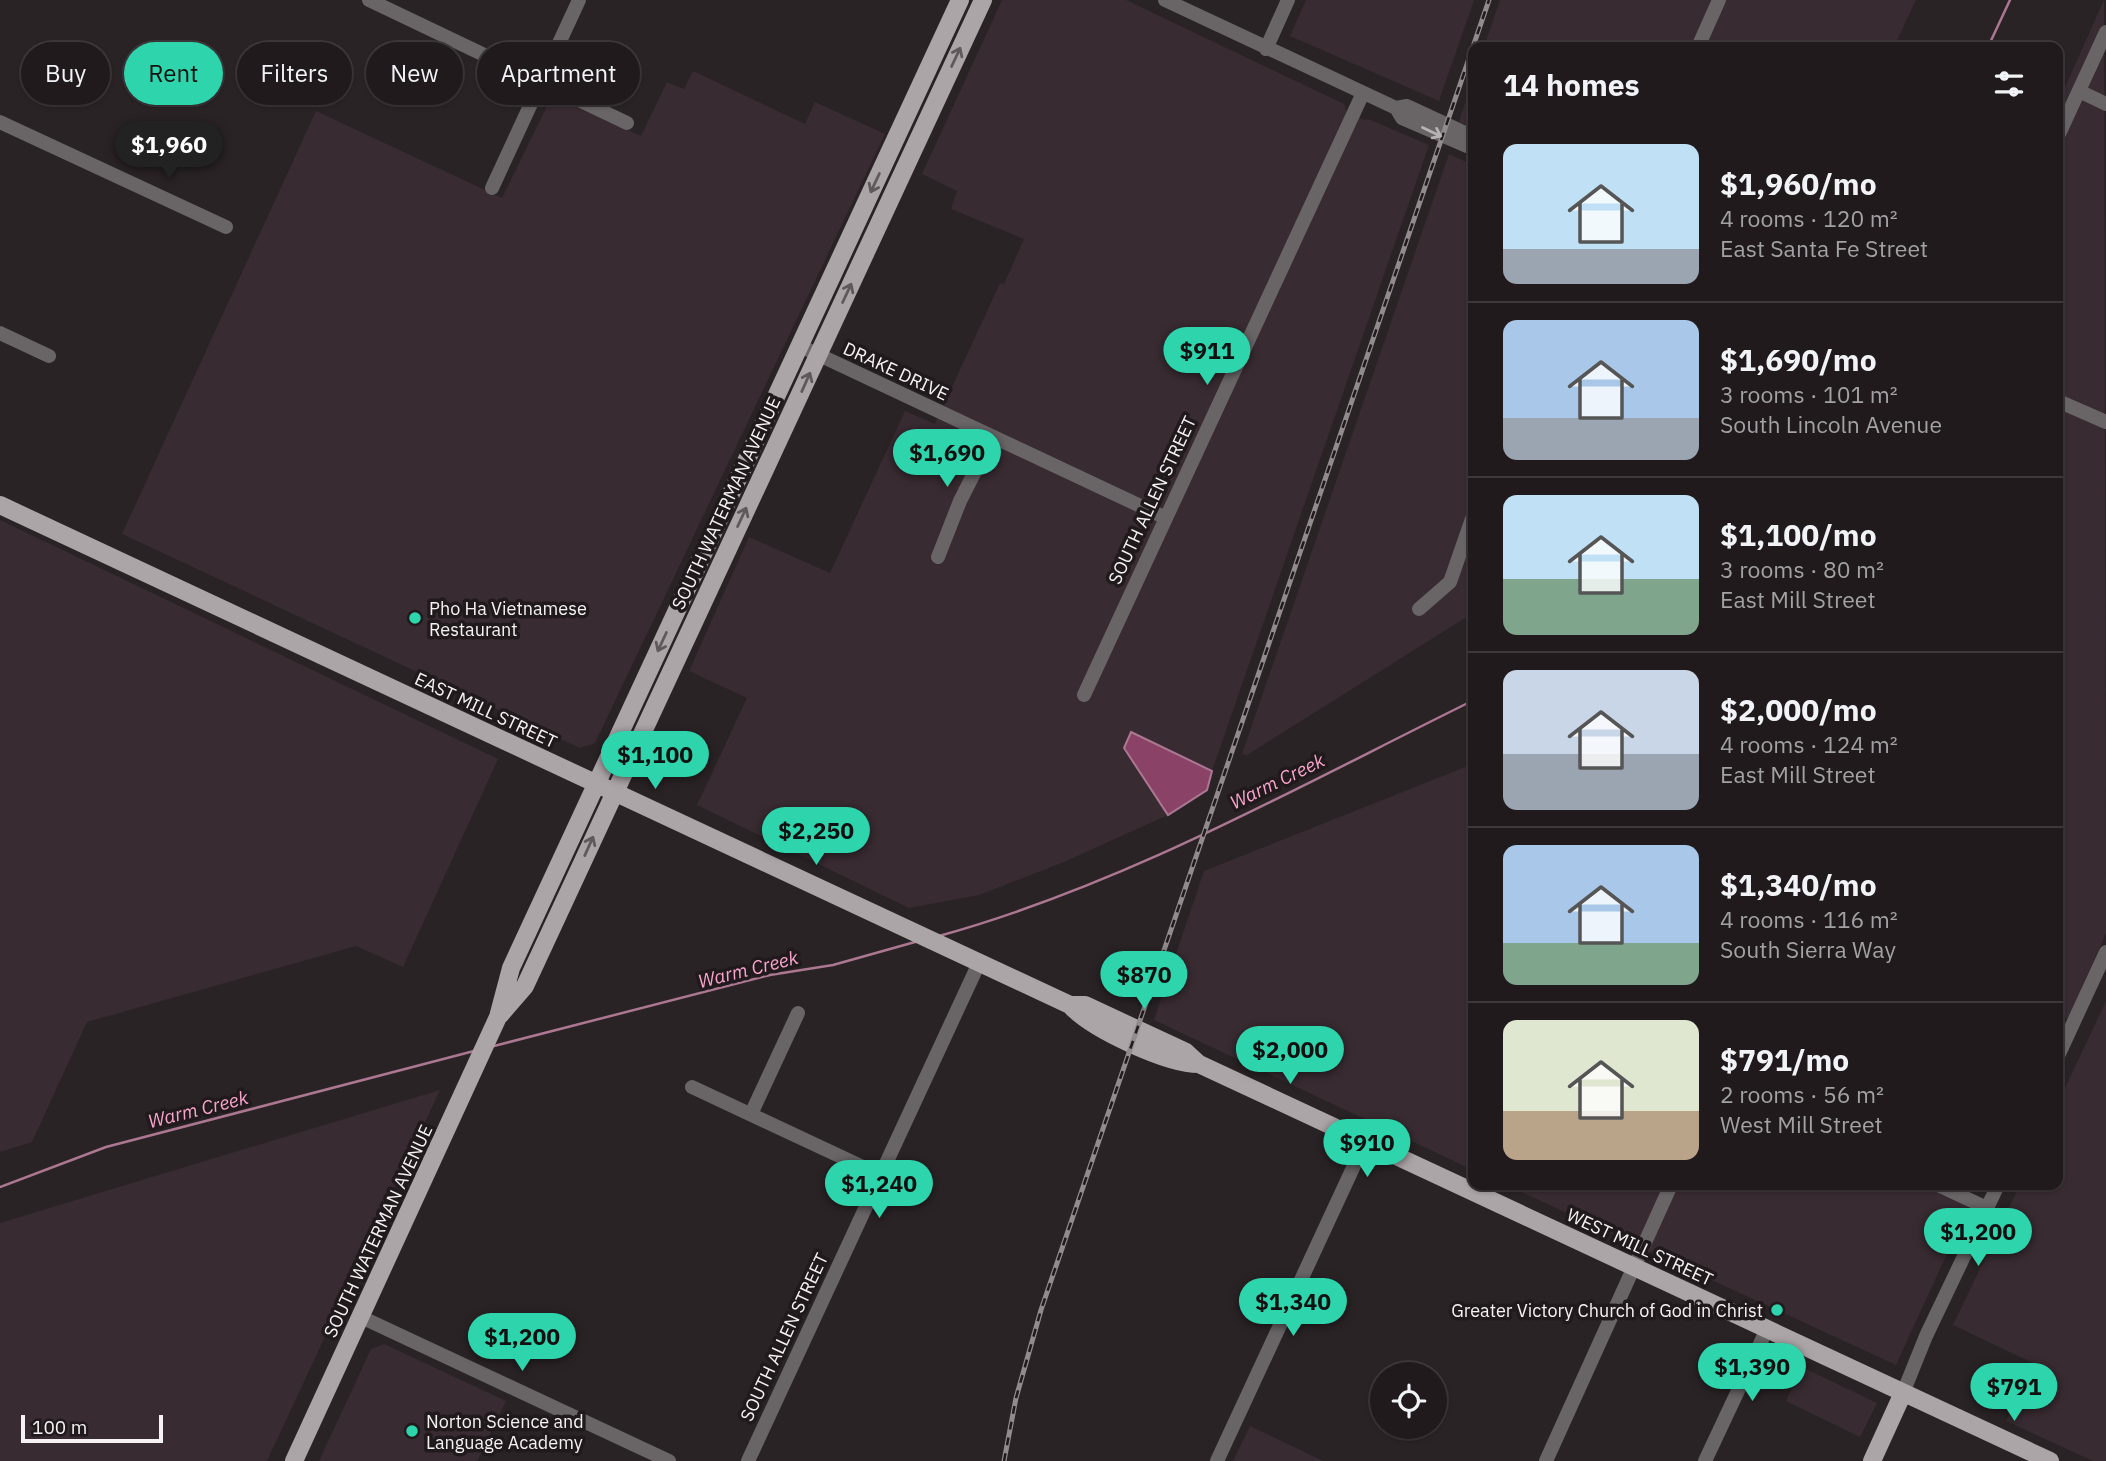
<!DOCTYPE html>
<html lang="en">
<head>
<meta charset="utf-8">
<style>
	:root { --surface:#201a1c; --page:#2d2729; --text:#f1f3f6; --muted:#a2a1a3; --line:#3d383b; --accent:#2ed4ab }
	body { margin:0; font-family:"IBM Plex Sans",sans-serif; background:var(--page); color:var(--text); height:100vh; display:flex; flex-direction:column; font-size:26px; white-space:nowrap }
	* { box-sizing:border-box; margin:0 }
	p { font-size:23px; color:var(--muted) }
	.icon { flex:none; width:38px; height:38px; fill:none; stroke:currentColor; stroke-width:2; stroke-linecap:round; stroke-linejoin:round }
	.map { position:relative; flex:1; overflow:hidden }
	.details { position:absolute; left:1468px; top:42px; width:595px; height:1148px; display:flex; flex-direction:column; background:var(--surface); border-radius:14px; box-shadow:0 2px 5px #0004,0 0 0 2px var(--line) }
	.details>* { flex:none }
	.guide { position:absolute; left:21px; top:42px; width:665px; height:63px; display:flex; gap:14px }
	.tools { position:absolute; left:1370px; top:1362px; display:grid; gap:14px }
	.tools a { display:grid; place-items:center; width:77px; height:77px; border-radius:50%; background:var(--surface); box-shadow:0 2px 5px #0004,0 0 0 2px var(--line); font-size:35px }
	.scale { position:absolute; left:21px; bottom:18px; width:142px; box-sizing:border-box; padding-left:7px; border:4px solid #f6f2f4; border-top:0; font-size:19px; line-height:24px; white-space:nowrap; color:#f6f2f4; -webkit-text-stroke:5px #201a1d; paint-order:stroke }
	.price { position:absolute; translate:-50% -60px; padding:0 16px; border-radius:24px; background:var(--accent); color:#111; font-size:23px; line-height:46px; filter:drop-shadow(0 2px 4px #0008) }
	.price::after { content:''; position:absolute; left:50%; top:42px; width:21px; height:16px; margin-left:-10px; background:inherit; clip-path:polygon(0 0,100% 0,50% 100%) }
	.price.active { background:#222; color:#fff }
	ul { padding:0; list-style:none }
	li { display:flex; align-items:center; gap:21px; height:175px; padding:0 35px }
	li+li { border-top:2px solid var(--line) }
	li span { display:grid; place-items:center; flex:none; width:196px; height:140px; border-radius:14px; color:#555 }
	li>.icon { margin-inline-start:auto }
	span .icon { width:84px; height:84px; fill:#fffc; stroke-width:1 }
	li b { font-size:30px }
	h2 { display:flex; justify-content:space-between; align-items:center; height:84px; padding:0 35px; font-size:30px }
	.tag { padding:0 24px; border-radius:32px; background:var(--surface); box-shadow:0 2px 5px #0004,0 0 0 2px var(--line); font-size:24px; line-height:63px }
	.tag.active { background:var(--accent); color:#111 }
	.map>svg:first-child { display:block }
	.built { fill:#382b31 }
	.water { fill:#8b4267; stroke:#ab7791; stroke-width:2 }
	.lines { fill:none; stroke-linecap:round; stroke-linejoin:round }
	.stream { stroke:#ab7791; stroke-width:2.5 }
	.minor { stroke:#696567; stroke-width:14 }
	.major { stroke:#aca5a8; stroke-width:18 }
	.rail-casing { stroke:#918b8e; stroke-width:5 }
	.rail { stroke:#201a1d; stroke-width:2.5; stroke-dasharray:8; stroke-linecap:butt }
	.oneway { stroke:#5f595c }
	.oneway2 { stroke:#b7b3b5 }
	.poi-dot { fill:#2ed4ab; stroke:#201a1d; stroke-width:2.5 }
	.labels { text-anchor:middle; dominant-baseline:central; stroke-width:7; stroke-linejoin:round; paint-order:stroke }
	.street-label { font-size:18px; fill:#f6f2f4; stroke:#201a1d }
	.poi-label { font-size:18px; fill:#f6f2f4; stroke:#201a1d; text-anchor:start }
	.water-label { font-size:19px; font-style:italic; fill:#f9a4cb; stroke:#201a1d }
</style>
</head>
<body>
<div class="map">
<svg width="2106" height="1461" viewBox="0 0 2106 1461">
	<rect width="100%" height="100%" fill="#2a2326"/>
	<!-- built -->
	<path class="built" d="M 1002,0 L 1126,0 L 1344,104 L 1346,111 L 1364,120 L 1368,119 L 1429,145 L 1212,771 L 1131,732 L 1124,747 L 1168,815 L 1064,862 L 979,895 L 909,908 L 697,805 L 747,698 L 689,671 L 749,537 L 830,573 L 905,411 L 935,424 L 1000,283 L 1004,284 L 1024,239 L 951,209 L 957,191 L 922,174 Z
		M 1306,0 L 1474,0 L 1439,101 L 1290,36 Z
		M 1500,0 L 1916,0 L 1894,47 L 1484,47 Z
		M 2104,0 L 2106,933 L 2068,1019 L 2058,1015 L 2058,103 Z
		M 693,71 L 805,124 L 815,102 L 885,134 L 595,743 L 580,748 L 122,534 L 316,111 L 502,198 L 552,96 L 641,136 L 667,82 L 684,89 Z
		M 1473,79 L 1473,128 L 1459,122 Z
		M 1449,154 L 1473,165 L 1473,613 L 1247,755 L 1242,754 Z
		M 0,520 L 498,759 L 403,967 L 356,946 L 87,1022 L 32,1142 L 0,1152 Z
		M 1473,764 L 1473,1170 L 1154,1020 L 1204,871 Z
		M 2106,1001 L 2106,1461 L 2093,1461 L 2006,1421 L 2033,1363 L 1953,1325 L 2020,1185 L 2058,1185 L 2058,1103 Z
		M 440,1090 L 267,1461 L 0,1461 L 0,1223 Z
		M 1506,1185 L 1980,1185 L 1971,1186 L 1963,1203 L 1968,1208 L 1896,1365 Z
		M 384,1344 L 506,1401 L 477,1461 L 319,1461 L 371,1349 Z
		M 1802,1367 L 1877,1403 L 1860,1437 L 1786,1401 Z
		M 1250,1426 L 1323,1461 L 1233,1461 Z"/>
	<!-- water -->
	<path class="water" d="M 1131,732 L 1212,771 L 1207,790 L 1168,815 L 1124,748 Z"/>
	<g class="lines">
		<!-- stream -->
		<path class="stream" d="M 1988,47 L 2010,0
			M 939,936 C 1127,884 1299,786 1474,700
			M 494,1046 L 770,975 L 833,965 L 915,942
			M 0,1187 L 106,1147 L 474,1051"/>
		<!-- minor -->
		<path class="minor" d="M 369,0 L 627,123
			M 1165,0 L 1396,108 L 1402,118 L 1474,149
			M 1698,47 L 1719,0
			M 1266,49 L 1288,0
			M 2079,91 L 2106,104
			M 1396,108 L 1407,106 L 1474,137
			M 0,122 L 226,227
			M 2058,136 L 2106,32
			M 492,188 L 579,0
			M 0,333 L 49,356
			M 800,346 L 1166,518
			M 2058,401 L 2106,422
			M 938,557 L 960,501 L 992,438
			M 1419,609 L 1450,582 L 1474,513
			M 1084,695 L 1363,93
			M 2058,1056 L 2106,952
			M 692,1087 L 880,1175
			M 751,1114 L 798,1013
			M 1938,1185 L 1987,1208
			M 361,1317 L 669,1461
			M 1903,1393 L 1926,1336 L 1998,1185
			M 748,1461 L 979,963
			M 1217,1461 L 1365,1142
			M 1546,1461 L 1671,1185
			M 1705,1461 L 1767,1329"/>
		<!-- major -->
		<path class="major" d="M 0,505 L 1070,1005 C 1091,1029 1167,1064 1199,1064
			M 1070,1005 L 1085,1005 L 1186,1052 L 1199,1064 L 2050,1461
			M 500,1015 L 525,986 L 983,0
			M 294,1461 L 498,1017 L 511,968 L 960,0
			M 1872,1461 L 1903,1393"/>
		<defs>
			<path id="rail" d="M 1004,1461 L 1016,1398 L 1041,1310 L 1489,0"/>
		</defs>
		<!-- rail casing -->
		<use href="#rail" class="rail-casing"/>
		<!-- rail -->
		<use href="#rail" class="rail"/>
	</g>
	<!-- one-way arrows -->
	<defs><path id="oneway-shaft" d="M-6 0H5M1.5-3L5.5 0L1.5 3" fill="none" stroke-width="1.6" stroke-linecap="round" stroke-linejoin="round" transform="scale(1.75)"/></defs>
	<g class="oneway">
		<use href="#oneway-shaft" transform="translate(956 57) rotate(-65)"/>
		<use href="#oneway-shaft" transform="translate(875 183) rotate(115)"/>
		<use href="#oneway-shaft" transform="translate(847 293) rotate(-65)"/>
		<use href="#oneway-shaft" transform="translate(806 382) rotate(-66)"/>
		<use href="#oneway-shaft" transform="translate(742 517) rotate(-65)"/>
		<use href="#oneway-shaft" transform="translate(662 642) rotate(115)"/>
		<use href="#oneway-shaft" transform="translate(589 846) rotate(-66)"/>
	</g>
	<use class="oneway2" href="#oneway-shaft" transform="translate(1432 132) rotate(25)"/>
	<!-- markers -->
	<g class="poi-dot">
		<circle cx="415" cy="618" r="7"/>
		<circle cx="1777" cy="1310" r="7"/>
		<circle cx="412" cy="1431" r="7"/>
	</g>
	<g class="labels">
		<!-- street labels -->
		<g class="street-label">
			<text transform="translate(896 371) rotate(25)">DRAKE DRIVE</text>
			<text transform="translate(1152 500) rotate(-65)">SOUTH ALLEN STREET</text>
			<text transform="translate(726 503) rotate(-65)">SOUTH WATERMAN AVENUE</text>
			<text transform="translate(486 710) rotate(25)">EAST MILL STREET</text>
			<text transform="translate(378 1231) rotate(-65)">SOUTH WATERMAN AVENUE</text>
			<text transform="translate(1640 1247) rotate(25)">WEST MILL STREET</text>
			<text transform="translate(784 1337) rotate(-65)">SOUTH ALLEN STREET</text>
		</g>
		<!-- poi labels -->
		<g class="poi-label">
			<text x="429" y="608">Pho Ha Vietnamese<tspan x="429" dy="21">Restaurant</tspan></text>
			<text x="1763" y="1310" text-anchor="end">Greater Victory Church of God in Christ</text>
			<text x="426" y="1421">Norton Science and<tspan x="426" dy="21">Language Academy</tspan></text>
		</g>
		<!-- water labels -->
		<g class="water-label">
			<text transform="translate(1277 781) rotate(-26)">Warm Creek</text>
			<text transform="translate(748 969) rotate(-14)">Warm Creek</text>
			<text transform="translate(198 1109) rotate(-14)">Warm Creek</text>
		</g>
	</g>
</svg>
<div class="tools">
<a><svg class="icon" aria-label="locate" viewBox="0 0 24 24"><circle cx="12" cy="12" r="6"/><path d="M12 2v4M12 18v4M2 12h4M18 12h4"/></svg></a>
</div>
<div class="scale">100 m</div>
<b class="price active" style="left:169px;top:181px">$1,960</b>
<b class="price" style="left:1207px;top:387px">$911</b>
<b class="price" style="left:947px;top:489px">$1,690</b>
<b class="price" style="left:655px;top:791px">$1,100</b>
<b class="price" style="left:816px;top:867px">$2,250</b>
<b class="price" style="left:1144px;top:1011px">$870</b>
<b class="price" style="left:1290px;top:1086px">$2,000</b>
<b class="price" style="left:1367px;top:1179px">$910</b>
<b class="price" style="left:879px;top:1220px">$1,240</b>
<b class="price" style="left:1978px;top:1268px">$1,200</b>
<b class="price" style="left:1293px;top:1338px">$1,340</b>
<b class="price" style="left:522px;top:1373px">$1,200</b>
<b class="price" style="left:1752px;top:1403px">$1,390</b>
<b class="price" style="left:2014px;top:1423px">$791</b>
<div class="guide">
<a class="tag">Buy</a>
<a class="tag active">Rent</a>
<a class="tag">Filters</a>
<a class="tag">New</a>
<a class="tag">Apartment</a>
</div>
<section class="details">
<h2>14 homes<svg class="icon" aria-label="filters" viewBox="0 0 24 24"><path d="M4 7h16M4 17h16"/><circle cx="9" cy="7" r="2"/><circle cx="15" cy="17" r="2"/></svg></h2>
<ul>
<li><span style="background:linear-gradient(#bfe0f5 75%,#9aa5b1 0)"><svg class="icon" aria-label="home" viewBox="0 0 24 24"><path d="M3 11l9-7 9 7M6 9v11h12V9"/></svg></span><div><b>$1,960/mo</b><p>4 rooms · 120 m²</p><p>East Santa Fe Street</p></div></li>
<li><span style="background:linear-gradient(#a9c7e8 70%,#9aa5b1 0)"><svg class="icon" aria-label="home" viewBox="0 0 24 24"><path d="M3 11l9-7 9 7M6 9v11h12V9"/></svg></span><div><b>$1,690/mo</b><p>3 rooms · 101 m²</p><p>South Lincoln Avenue</p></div></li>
<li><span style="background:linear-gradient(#bfe0f5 60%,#7fa58c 0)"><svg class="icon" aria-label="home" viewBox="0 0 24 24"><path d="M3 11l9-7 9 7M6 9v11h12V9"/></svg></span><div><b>$1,100/mo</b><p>3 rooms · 80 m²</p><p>East Mill Street</p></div></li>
<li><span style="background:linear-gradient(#c9d6e8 60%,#9aa5b1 0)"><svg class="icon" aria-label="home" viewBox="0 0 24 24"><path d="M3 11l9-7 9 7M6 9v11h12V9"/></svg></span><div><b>$2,000/mo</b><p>4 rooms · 124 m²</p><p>East Mill Street</p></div></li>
<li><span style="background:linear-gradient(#a9c7e8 70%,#7fa58c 0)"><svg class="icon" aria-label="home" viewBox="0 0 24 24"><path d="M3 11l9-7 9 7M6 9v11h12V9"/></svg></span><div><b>$1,340/mo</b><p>4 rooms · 116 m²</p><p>South Sierra Way</p></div></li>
<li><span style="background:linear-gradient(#dfe7d0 65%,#b9a48a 0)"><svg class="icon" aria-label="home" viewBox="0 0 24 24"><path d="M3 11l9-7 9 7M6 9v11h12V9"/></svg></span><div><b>$791/mo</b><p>2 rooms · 56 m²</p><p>West Mill Street</p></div></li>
</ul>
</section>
</div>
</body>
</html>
